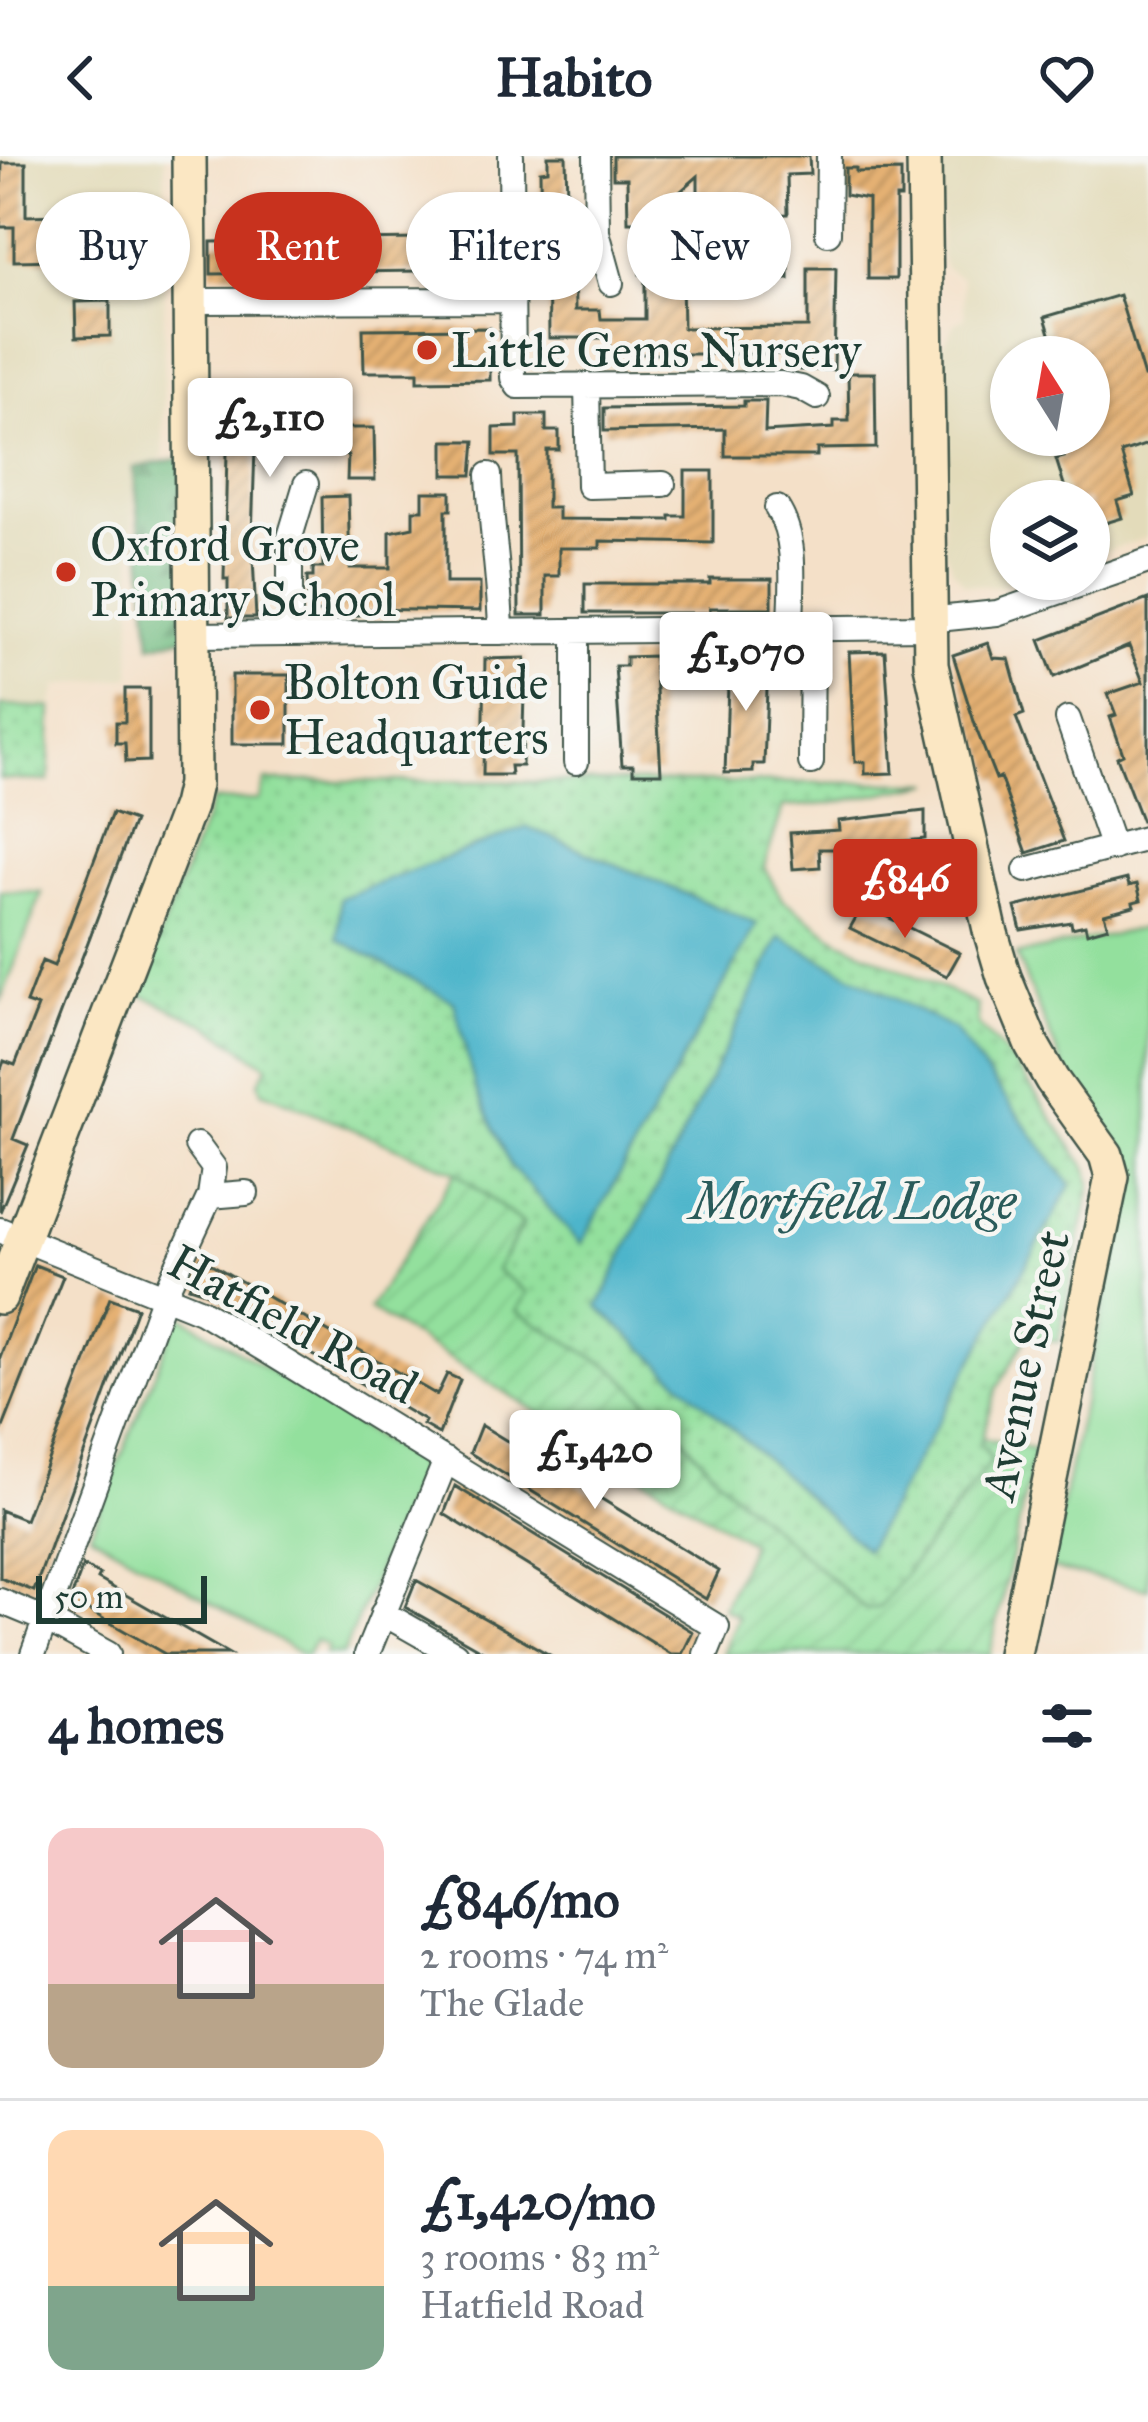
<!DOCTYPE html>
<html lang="en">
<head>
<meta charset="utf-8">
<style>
	:root { --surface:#fff; --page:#f2f2f3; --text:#1f2937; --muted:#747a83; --line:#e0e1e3; --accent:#c8321e }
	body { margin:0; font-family:"IM FELL Great Primer",serif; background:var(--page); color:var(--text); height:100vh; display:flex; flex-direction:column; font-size:45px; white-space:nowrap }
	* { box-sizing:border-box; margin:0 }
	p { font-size:39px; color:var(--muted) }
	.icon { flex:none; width:66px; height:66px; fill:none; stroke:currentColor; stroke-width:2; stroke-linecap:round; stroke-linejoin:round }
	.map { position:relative; height:1498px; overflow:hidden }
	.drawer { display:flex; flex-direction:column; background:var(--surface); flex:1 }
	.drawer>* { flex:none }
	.top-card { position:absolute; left:36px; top:36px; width:1077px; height:108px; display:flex; gap:24px }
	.needle { width:78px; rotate:349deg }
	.tools { position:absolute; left:990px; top:180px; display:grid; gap:24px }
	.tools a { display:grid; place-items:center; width:120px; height:120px; border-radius:50%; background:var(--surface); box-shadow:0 3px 9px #0004; font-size:60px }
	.scale { position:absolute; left:36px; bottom:30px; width:171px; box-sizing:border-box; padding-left:12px; border:6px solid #1f3d34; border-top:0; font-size:33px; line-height:42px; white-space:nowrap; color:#1f3d34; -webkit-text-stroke:9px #f6f6f2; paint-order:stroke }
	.price { position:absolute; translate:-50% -102px; padding:0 27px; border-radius:12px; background:#fff; color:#222; font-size:39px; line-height:78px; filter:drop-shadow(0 3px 6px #0008) }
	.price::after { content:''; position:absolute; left:50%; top:72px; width:36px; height:27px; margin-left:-18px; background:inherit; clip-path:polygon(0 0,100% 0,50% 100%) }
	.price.active { background:var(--accent); color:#fff }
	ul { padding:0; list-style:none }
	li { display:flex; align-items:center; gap:36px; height:300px; padding:0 48px }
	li+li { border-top:3px solid var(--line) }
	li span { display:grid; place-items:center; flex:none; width:336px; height:240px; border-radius:24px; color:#555 }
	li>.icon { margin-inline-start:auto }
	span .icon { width:144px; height:144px; fill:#fffc; stroke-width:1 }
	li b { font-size:51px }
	h2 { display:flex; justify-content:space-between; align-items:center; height:144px; padding:0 48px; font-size:51px }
	.pill { padding:0 42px; border-radius:54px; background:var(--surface); box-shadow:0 3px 9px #0004; font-size:42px; line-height:108px }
	.pill.active { background:var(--accent); color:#fff }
	header { display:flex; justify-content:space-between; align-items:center; height:156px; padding:0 48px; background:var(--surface); font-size:54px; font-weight:800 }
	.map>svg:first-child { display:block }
	.built { fill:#e3dbba; fill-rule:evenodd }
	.grass { fill:url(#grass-dots); stroke:#598e68; stroke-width:3 }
	.forest { fill:url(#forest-firs); stroke:#4a7e5c; stroke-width:3 }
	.park { fill:#93e09d; stroke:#598e68; stroke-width:3 }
	.garden { fill:url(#garden-furrows); stroke:#598e68; stroke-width:3 }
	.water { fill:#4db5cb; stroke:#367980; stroke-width:3 }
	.building { fill:url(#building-hatch) }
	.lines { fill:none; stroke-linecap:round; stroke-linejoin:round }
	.street-casing { stroke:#3f554a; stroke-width:28 }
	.secondary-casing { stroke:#3f554a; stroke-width:38 }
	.street { stroke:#fff; stroke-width:24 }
	.secondary { stroke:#fbe7c3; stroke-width:33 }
	.poi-dot { fill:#c8321e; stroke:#f6f6f2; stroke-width:4.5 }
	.labels { text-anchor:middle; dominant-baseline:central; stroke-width:9; stroke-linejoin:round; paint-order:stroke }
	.poi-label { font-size:48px; fill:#1f3d34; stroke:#f6f6f2; text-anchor:start }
	.street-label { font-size:48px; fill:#1f3d34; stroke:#f6f6f2 }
	.water-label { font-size:51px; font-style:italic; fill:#2a5b5a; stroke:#f6f6f2 }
</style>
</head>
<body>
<header><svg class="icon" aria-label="back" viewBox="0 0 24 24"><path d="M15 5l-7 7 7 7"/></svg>Habito<svg class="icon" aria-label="heart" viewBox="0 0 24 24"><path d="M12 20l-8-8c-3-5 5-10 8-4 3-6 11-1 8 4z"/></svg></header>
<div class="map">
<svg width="1148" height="1498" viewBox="0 0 1148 1498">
	<defs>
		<pattern id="grass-dots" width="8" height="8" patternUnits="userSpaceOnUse" patternTransform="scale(3)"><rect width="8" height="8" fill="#93e09d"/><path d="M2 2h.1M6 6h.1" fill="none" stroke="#7ec188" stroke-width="1.8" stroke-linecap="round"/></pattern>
		<pattern id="forest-firs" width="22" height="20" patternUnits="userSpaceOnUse" patternTransform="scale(3)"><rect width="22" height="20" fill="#76be84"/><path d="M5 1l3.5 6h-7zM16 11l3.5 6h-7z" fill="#609c6d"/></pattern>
		<pattern id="garden-furrows" width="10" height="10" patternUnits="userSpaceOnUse" patternTransform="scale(3)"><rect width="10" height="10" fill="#93e09d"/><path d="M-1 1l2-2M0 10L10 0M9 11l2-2" fill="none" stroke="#7ec188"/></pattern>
		<pattern id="building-hatch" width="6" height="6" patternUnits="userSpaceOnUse" patternTransform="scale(3)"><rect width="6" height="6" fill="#e5b173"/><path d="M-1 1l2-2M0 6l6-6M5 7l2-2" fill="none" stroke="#b9915f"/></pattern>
	</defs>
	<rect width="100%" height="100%" fill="#f6f6f2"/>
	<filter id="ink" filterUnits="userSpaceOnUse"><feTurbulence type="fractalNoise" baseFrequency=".00833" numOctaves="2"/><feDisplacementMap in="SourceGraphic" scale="24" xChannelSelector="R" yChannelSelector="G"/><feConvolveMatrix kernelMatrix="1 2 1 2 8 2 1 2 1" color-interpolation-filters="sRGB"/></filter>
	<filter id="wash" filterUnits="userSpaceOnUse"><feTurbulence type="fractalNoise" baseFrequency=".004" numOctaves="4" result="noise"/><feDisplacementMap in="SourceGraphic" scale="48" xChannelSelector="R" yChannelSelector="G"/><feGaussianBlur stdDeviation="2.7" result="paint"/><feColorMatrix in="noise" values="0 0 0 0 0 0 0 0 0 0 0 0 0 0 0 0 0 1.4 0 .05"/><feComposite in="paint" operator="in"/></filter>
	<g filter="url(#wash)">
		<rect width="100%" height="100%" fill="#f4e0c8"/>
		<!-- built -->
		<path class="built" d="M 0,0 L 165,0 L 163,302 L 134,313 L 131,521 L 57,530 L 52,552 L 0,550 Z
			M 943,0 L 1148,0 L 1148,381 L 1089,401 L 1089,345 L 1011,345 L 1011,423 L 1025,423 L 997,431 L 965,428 L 952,412 L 944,390 L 938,200 L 956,166 L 965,162 L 962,122 L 945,112 L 941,100 ZM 1011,201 L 1089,201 L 1089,279 L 1011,279 Z"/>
		<!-- grass -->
		<path class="grass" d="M 0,550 L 52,552 L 49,625 L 0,623 Z
			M 265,625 L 932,627 L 829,648 L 783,651 L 764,711 L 782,743 L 837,783 L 977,849 L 978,869 L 1014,907 L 1088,1014 L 1091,1029 L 1058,1186 L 1028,1179 L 997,1233 L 980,1288 L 992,1304 L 880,1451 L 866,1454 L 725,1330 L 664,1260 L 615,1214 L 516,1155 L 495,1115 L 523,1068 L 456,1016 L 262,935 L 259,925 L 268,910 L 208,869 L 137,837 L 212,645 L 259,644 Z"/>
		<!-- forest -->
		<path class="forest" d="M 192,300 L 193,479 L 151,489 L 134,312 Z"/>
		<!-- park -->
		<path class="park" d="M 0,735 L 42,737 L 0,847 Z
			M 1148,771 L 1148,1433 L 1049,1412 L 1133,1008 L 1076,941 L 1016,799 Z
			M 179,1158 L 417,1307 L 418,1318 L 343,1498 L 325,1498 L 328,1491 L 315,1484 L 307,1498 L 301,1498 L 90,1377 Z"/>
		<!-- garden -->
		<path class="garden" d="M 456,1016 L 523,1068 L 496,1114 L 527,1136 L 516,1155 L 615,1214 L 664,1260 L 725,1330 L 866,1454 L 880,1451 L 992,1304 L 980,1288 L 982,1282 L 1035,1294 L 990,1498 L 723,1498 L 738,1461 L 723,1452 L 751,1387 L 369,1153 Z"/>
		<!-- water -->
		<path class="water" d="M 527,671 L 757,768 L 581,1088 L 510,1009 L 475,931 L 454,846 L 338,783 L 340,742 Z
			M 780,781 L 954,874 L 1071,1029 L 866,1394 L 598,1151 Z"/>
		<g id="blocks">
			<!-- building -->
			<path class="building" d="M 548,0 L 566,0 L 568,92 L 574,92 L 575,154 L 600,154 L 601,163 L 645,163 L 645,118 L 640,118 L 638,66 L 628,66 L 627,22 L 613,22 L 613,0 L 809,0 L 810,18 L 787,19 L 788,58 L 698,59 L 698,20 L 673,42 L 661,42 L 662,99 L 668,102 L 789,101 L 789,123 L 682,124 L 683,172 L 808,171 L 808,112 L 836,112 L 834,214 L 800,214 L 801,198 L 610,198 L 609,182 L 549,182 L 548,79 L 541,79 L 540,15 L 548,14 Z
				M 2,7 L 26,7 L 26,60 L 61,59 L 62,104 L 14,105 L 14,71 L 0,71 Z
				M 845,12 L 856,12 L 856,16 L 901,15 L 901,42 L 896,42 L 896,123 L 868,123 L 868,43 L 845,39 Z
				M 493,82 L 493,114 L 211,118 L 211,86 Z
				M 1119,139 L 1144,221 L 1148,220 L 1148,288 L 1121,297 L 1134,340 L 1117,345 L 1122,362 L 1089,372 L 1089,345 L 1069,345 L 1056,303 L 1064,301 L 1057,279 L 1089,279 L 1089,201 L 1057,201 L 1045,161 Z
				M 110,145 L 110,180 L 76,181 L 75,146 Z
				M 490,172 L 490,224 L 418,225 L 418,216 L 364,216 L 363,173 Z
				M 848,217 L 875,217 L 876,292 L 817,293 L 817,300 L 725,300 L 725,273 L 604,275 L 604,252 L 744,250 L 744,245 L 766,245 L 765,276 L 834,272 L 834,265 L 849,265 Z
				M 222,232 L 250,232 L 250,265 L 315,265 L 315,272 L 374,272 L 375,324 L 347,324 L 348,299 L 331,299 L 331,292 L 255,292 L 252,381 L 256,462 L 228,462 L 228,423 L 224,423 L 227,296 L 222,296 Z
				M 518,259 L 546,259 L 546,275 L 559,275 L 559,294 L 547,294 L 547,352 L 558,352 L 558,363 L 670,364 L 670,360 L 685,360 L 685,315 L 713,315 L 713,387 L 600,385 L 600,392 L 559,392 L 559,420 L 545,420 L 545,459 L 519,459 L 518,299 L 494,299 L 494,272 L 518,271 Z
				M 444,285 L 475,285 L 472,319 L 444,319 Z
				M 423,336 L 451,336 L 451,354 L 446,354 L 446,427 L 480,427 L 480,455 L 359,453 L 359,459 L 338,460 L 338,457 L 309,456 L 307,421 L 313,421 L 313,412 L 323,412 L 322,341 L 348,340 L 350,412 L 390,412 L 390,376 L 413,371 L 413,354 L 423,354 Z
				M 710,423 L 772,423 L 772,452 L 710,452 L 710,457 L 585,457 L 585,428 L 710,428 Z
				M 1148,443 L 1148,666 L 1142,666 L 1117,601 L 1123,598 L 1110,561 L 1116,559 L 1108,538 L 1143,526 L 1129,490 L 1054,521 L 1040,484 Z
				M 988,487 L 993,502 L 1009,503 L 1024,558 L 1016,561 L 1064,685 L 1027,697 L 1000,621 L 996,623 L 977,575 L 953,499 Z
				M 885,495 L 893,617 L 865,618 L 865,606 L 855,606 L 849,496 Z
				M 654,500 L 661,617 L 633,617 L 633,609 L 622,609 L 615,510 L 626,510 L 626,501 Z
				M 729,500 L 757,500 L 757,508 L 768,508 L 764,608 L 753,608 L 753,616 L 725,617 Z
				M 525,502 L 522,610 L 510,610 L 511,619 L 483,619 L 485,503 Z
				M 232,519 L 289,519 L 289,588 L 232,588 Z
				M 125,533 L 149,533 L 149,605 L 126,606 L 125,587 L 116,587 L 116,566 L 125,566 Z
				M 925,655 L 925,683 L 860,689 L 860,693 L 819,693 L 820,711 L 793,713 L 790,677 L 839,674 L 838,665 Z
				M 112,657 L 134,665 L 13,983 L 28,989 L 0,1056 L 0,916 L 4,905 L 15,909 L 38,851 L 26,847 L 42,805 L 54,810 Z
				M 1127,723 L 1129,730 L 1137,728 L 1141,744 L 1133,746 L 1134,750 L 1104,758 L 1108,771 L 1087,777 L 1085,769 L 1072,772 L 1071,766 L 1021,774 L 1015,751 Z
				M 863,749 L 960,797 L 947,820 L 850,772 Z
				M 201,1102 L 437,1239 L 447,1218 L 460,1224 L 439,1278 L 423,1269 L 425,1265 L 205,1136 L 189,1131 Z
				M 35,1109 L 63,1120 L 0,1279 L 0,1201 Z
				M 110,1142 L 137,1152 L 34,1435 L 0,1422 L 0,1354 L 25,1364 Z
				M 481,1269 L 719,1415 L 706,1443 L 470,1297 Z
				M 455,1330 L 693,1476 L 682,1498 L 671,1498 L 444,1358 Z
				M 83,1410 L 100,1419 L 98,1423 L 229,1498 L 165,1498 L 81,1450 L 74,1461 L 66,1456 Z
				M 416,1424 L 527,1486 L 548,1498 L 488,1498 L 465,1485 L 405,1451 Z"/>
		</g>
	</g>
	<g filter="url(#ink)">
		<use href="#blocks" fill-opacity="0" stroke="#3f554a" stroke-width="3"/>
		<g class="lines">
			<defs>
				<path id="street" d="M 511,0 L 513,222 L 518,230 L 781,228 L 801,232 L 817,241
					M 596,0 L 597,76 L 611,127
					M 828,77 L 829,0
					M 192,145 L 513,144
					M 587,229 L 589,330 L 663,328
					M 489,319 C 491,373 500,423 501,476
					M 777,352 C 799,385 791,435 791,473
					M 928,464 L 997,457 L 1148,405
					M 576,475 L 576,606
					M 290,478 L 290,381 L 306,328
					M 193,479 L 928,471
					M 1068,563 L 1113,692
					M 811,606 L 812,472
					M 1026,714 L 1148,682
					M 882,733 L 912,735 L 978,721
					M 210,1040 L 246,1037
					M 0,1074 L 201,1155 L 274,1199 L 717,1471 L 706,1498
					M 0,1445 L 46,1464 L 108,1498
					M 383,1457 L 455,1498
					M 33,1498 L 164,1139 L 210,1040 L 214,1012 L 197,989
					M 367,1498 L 446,1304"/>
				<path id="secondary" d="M 924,0 L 931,509 L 990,774 L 1004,821 L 1032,889 L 1052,924 L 1106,999 L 1112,1021 L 1014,1498
					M 0,1141 L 189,650 L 194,628 L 189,0"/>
			</defs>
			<!-- street casing -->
			<use href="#street" class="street-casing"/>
			<!-- secondary casing -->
			<use href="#secondary" class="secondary-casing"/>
			<!-- street -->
			<use href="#street" class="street"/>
			<!-- secondary -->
			<use href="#secondary" class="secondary"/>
		</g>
	</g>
	<!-- markers -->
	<g class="poi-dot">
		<circle cx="427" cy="194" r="12"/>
		<circle cx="66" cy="416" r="12"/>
		<circle cx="260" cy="554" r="12"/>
	</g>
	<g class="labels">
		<!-- poi labels -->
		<g class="poi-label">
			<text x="451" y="194">Little Gems Nursery</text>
			<text x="90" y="388">Oxford Grove<tspan x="90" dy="55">Primary School</tspan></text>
			<text x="284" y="526">Bolton Guide<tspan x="284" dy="55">Headquarters</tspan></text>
		</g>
		<!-- street labels -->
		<g class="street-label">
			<text transform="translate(293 1168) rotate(29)">Hatfield Road</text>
			<text transform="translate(1025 1209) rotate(-78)">Avenue Street</text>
		</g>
		<!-- water labels -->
		<g class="water-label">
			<text x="853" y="1046">Mortfield Lodge</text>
		</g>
	</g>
</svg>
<div class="tools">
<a><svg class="needle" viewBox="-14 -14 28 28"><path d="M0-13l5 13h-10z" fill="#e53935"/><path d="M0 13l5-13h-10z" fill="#747a83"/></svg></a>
<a><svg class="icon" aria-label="layers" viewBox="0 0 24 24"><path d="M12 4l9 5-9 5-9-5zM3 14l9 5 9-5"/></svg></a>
</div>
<div class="scale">50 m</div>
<b class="price" style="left:270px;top:324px">£2,110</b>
<b class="price" style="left:746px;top:558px">£1,070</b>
<b class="price active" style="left:905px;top:785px">£846</b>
<b class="price" style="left:595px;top:1356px">£1,420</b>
<div class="top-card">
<a class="pill">Buy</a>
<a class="pill active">Rent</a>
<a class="pill">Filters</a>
<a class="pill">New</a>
</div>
</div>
<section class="drawer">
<h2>4 homes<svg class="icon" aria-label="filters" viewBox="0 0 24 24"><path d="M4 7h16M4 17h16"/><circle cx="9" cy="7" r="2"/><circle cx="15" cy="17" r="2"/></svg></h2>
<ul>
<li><span style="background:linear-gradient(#f6c9c9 65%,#b9a48a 0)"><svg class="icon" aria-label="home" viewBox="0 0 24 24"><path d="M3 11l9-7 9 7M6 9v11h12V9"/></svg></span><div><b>£846/mo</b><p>2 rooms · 74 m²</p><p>The Glade</p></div></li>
<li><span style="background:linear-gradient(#ffd9b3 65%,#7fa58c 0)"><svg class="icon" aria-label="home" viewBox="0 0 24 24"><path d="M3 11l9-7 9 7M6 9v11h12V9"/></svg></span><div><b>£1,420/mo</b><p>3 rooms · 83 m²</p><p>Hatfield Road</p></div></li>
</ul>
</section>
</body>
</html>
